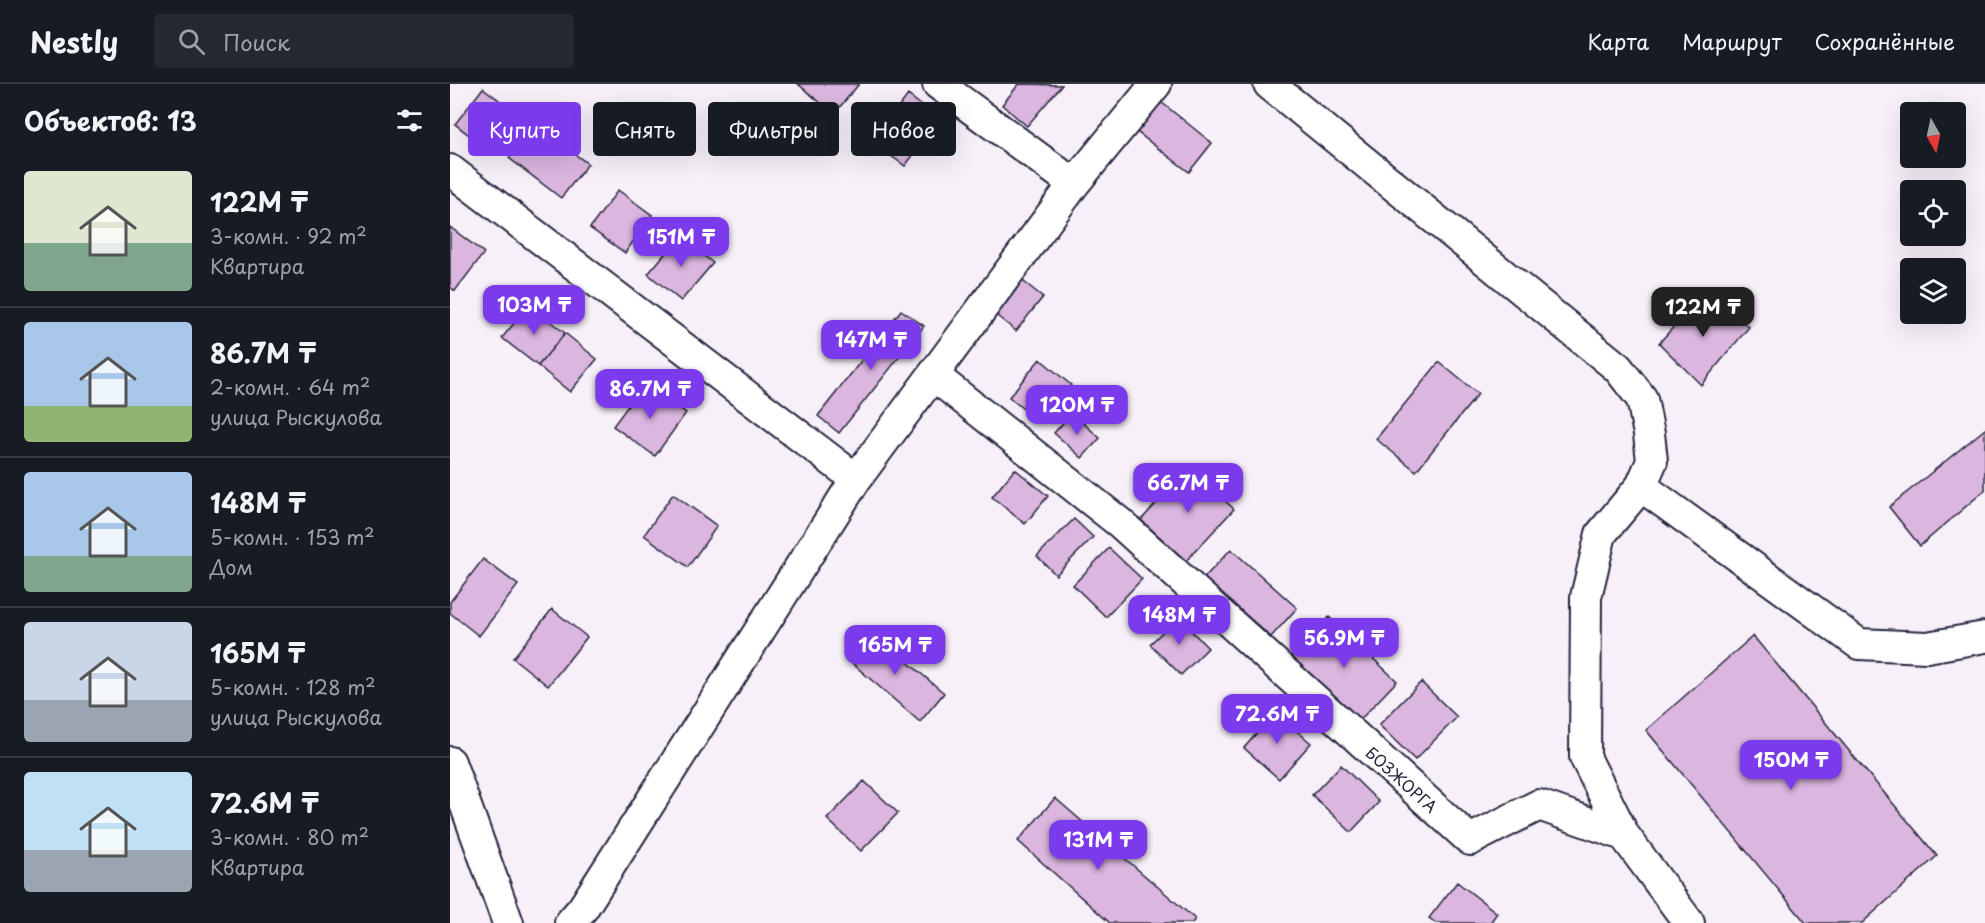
<!DOCTYPE html>
<html lang="ru">
<head>
<meta charset="utf-8">
<style>
	:root { --surface:#171b24; --page:#242831; --text:#f1f3f6; --muted:#9ea1a6; --line:#363941; --accent:#7c3aed }
	body { margin:0; font-family:"Playpen Sans",sans-serif; background:var(--page); color:var(--text); height:100vh; display:flex; flex-direction:column; font-size:22px; white-space:nowrap }
	* { box-sizing:border-box; margin:0 }
	p { font-size:20px; color:var(--muted) }
	.icon { flex:none; width:33px; height:33px; fill:none; stroke:currentColor; stroke-width:2; stroke-linecap:round; stroke-linejoin:round }
	.map { position:relative; flex:1; overflow:hidden }
	.sheet { display:flex; flex-direction:column; background:var(--surface); width:450px }
	.sheet>* { flex:none }
	.hud { position:absolute; left:18px; top:18px; width:570px; height:54px; display:flex; gap:12px }
	.needle { width:39px; rotate:171deg }
	.controls { position:absolute; left:1450px; top:18px; display:grid; gap:12px }
	.controls a { display:grid; place-items:center; width:66px; height:66px; border-radius:6px; background:var(--surface); box-shadow:0 6px 24px #0002; font-size:30px }
	.price { position:absolute; translate:-50% -51px; padding:0 14px; border-radius:12px; background:var(--accent); color:#fff; font-size:20px; line-height:39px; filter:drop-shadow(0 2px 3px #0008) }
	.price::after { content:''; position:absolute; left:50%; top:36px; width:18px; height:14px; margin-left:-9px; background:inherit; clip-path:polygon(0 0,100% 0,50% 100%) }
	.price.current { background:#222; color:#fff }
	ul { padding:0; list-style:none }
	li { display:flex; align-items:center; gap:18px; height:150px; padding:0 24px }
	li+li { border-top:2px solid var(--line) }
	li span { display:grid; place-items:center; flex:none; width:168px; height:120px; border-radius:6px; color:#555 }
	li>.icon { margin-inline-start:auto }
	span .icon { width:72px; height:72px; fill:#fffc; stroke-width:1 }
	li b { font-size:26px }
	h2 { display:flex; justify-content:space-between; align-items:center; height:72px; padding:0 24px; font-size:26px }
	.tag { padding:0 21px; border-radius:6px; background:var(--surface); box-shadow:0 6px 24px #0002; font-size:21px; line-height:54px }
	.tag.current { background:var(--accent); color:#fff }
	header { display:flex; align-items:center; gap:36px; box-sizing:border-box; height:84px; padding:0 30px; background:var(--surface); border-bottom:2px solid var(--line) }
	header strong { font-size:28px }
	nav { display:flex; gap:33px; margin-inline-start:auto; font-size:21px }
	.search { width:420px; height:54px; background:var(--page); display:flex; align-items:center; gap:15px; box-sizing:border-box; padding:0 21px; border-radius:6px; color:var(--muted); font-size:22px }
	main { display:flex; flex:1; min-height:0 }
	.map>svg:first-child { display:block }
	.building { fill:#dbb6df; stroke:#22223b; stroke-width:1.5 }
	.lines { fill:none; stroke-linecap:round; stroke-linejoin:round }
	.minor-casing { stroke:#22223b; stroke-width:34 }
	.minor { stroke:#fff; stroke-width:30 }
	.labels { text-anchor:middle; dominant-baseline:central; stroke-width:6; stroke-linejoin:round; paint-order:stroke }
	.street-label { font-size:16px; fill:#22223b; stroke:#fff }
</style>
</head>
<body>
<header>
<strong>Nestly</strong>
<div class="search"><svg class="icon" aria-label="search" viewBox="0 0 24 24"><circle cx="10" cy="10" r="6"/><path d="M15 15l6 6"/></svg>Поиск</div>
<nav><a>Карта</a><a>Маршрут</a><a>Сохранённые</a></nav>
</header>
<main>
<section class="sheet">
<h2>Объектов: 13<svg class="icon" aria-label="filters" viewBox="0 0 24 24"><path d="M4 7h16M4 17h16"/><circle cx="9" cy="7" r="2"/><circle cx="15" cy="17" r="2"/></svg></h2>
<ul>
<li><span style="background:linear-gradient(#dfe7d0 60%,#7fa58c 0)"><svg class="icon" aria-label="home" viewBox="0 0 24 24"><path d="M3 11l9-7 9 7M6 9v11h12V9"/></svg></span><div><b>122M ₸</b><p>3-комн. · 92 m²</p><p>Квартира</p></div></li>
<li><span style="background:linear-gradient(#a9c7e8 70%,#8fb573 0)"><svg class="icon" aria-label="home" viewBox="0 0 24 24"><path d="M3 11l9-7 9 7M6 9v11h12V9"/></svg></span><div><b>86.7M ₸</b><p>2-комн. · 64 m²</p><p>улица Рыскулова</p></div></li>
<li><span style="background:linear-gradient(#a9c7e8 70%,#7fa58c 0)"><svg class="icon" aria-label="home" viewBox="0 0 24 24"><path d="M3 11l9-7 9 7M6 9v11h12V9"/></svg></span><div><b>148M ₸</b><p>5-комн. · 153 m²</p><p>Дом</p></div></li>
<li><span style="background:linear-gradient(#c9d6e8 65%,#9aa5b1 0)"><svg class="icon" aria-label="home" viewBox="0 0 24 24"><path d="M3 11l9-7 9 7M6 9v11h12V9"/></svg></span><div><b>165M ₸</b><p>5-комн. · 128 m²</p><p>улица Рыскулова</p></div></li>
<li><span style="background:linear-gradient(#bfe0f5 65%,#9aa5b1 0)"><svg class="icon" aria-label="home" viewBox="0 0 24 24"><path d="M3 11l9-7 9 7M6 9v11h12V9"/></svg></span><div><b>72.6M ₸</b><p>3-комн. · 80 m²</p><p>Квартира</p></div></li>
</ul>
</section>
<div class="map">
<svg width="1535" height="839" viewBox="0 0 1535 839">
	<rect width="100%" height="100%" fill="#f8f0f9"/>
	<filter id="ink" filterUnits="userSpaceOnUse"><feTurbulence type="fractalNoise" baseFrequency=".0167" numOctaves="2"/><feDisplacementMap in="SourceGraphic" scale="12" xChannelSelector="R" yChannelSelector="G"/><feConvolveMatrix kernelMatrix="1 2 1 2 8 2 1 2 1" color-interpolation-filters="sRGB"/></filter>
	<g filter="url(#ink)">
		<!-- building -->
		<path class="building" d="M 348,0 L 409,0 L 384,30 Z
			M 569,0 L 612,1 L 577,42 L 552,21 Z
			M 33,4 L 69,31 L 41,68 L 5,40 Z
			M 458,11 L 490,36 L 455,82 L 422,58 Z
			M 711,18 L 762,59 L 739,88 L 687,48 Z
			M 85,40 L 138,80 L 111,114 L 59,74 Z
			M 168,106 L 202,131 L 175,169 L 140,144 Z
			M 0,143 L 34,169 L 5,207 L 0,203 Z
			M 230,152 L 263,179 L 231,217 L 198,190 Z
			M 569,194 L 593,213 L 566,247 L 542,228 Z
			M 1254,209 L 1299,243 L 1251,301 L 1209,259 Z
			M 79,221 L 115,249 L 88,282 L 52,254 Z
			M 451,226 L 474,242 L 389,349 L 368,332 Z
			M 115,249 L 147,275 L 120,308 L 88,282 Z
			M 590,275 L 621,301 L 590,339 L 559,313 Z
			M 989,278 L 1028,310 L 966,387 L 926,355 Z
			M 195,299 L 236,329 L 205,372 L 163,342 Z
			M 622,329 L 650,354 L 632,374 L 604,349 Z
			M 1535,345 L 1535,406 L 1470,462 L 1439,423 Z
			M 739,384 L 784,425 L 736,477 L 691,436 Z
			M 565,385 L 598,412 L 575,440 L 542,413 Z
			M 223,410 L 267,442 L 238,483 L 194,451 Z
			M 624,435 L 643,453 L 606,491 L 587,472 Z
			M 659,464 L 692,495 L 656,533 L 623,501 Z
			M 781,465 L 847,524 L 821,553 L 754,494 Z
			M 33,475 L 68,501 L 29,552 L 0,529 L 0,518 Z
			M 102,525 L 137,553 L 98,602 L 63,574 Z
			M 728,533 L 758,564 L 731,591 L 700,560 Z
			M 879,533 L 947,597 L 909,637 L 841,573 Z
			M 420,546 L 494,609 L 470,638 L 396,574 Z
			M 1303,552 L 1487,772 L 1412,839 L 1356,839 L 1196,646 Z
			M 971,598 L 1007,633 L 965,676 L 929,641 Z
			M 825,628 L 861,659 L 829,695 L 794,664 Z
			M 891,681 L 929,718 L 901,748 L 862,711 Z
			M 414,697 L 448,729 L 411,767 L 377,735 Z
			M 605,714 L 745,835 L 742,839 L 660,839 L 568,757 Z
			M 1007,798 L 1047,829 L 1040,839 L 986,839 L 979,834 Z"/>
		<g class="lines">
			<defs>
				<path id="minor" d="M 488,0 L 624,100
					M 819,0 L 1168,284 L 1192,315 L 1199,350 L 1202,377 L 1191,402 L 1151,450 L 1136,513 L 1135,673 L 1174,751 L 1239,839
					M 0,86 L 406,395
					M 483,291 L 670,439 L 1020,756 L 1089,721 L 1174,751
					M 1191,402 L 1409,560 L 1477,563 L 1535,553
					M 0,678 L 58,839
					M 120,839 L 133,824 L 406,395 L 624,100 L 706,0"/>
			</defs>
			<!-- minor casing -->
			<use href="#minor" class="minor-casing"/>
			<!-- minor -->
			<use href="#minor" class="minor"/>
		</g>
	</g>
	<g class="labels">
		<!-- street labels -->
		<g class="street-label">
			<text transform="translate(952 695) rotate(42)">БОЗЖОРГА</text>
		</g>
	</g>
</svg>
<div class="controls">
<a><svg class="needle" viewBox="-14 -14 28 28"><path d="M0-13l5 13h-10z" fill="#e53935"/><path d="M0 13l5-13h-10z" fill="#9ea1a6"/></svg></a>
<a><svg class="icon" aria-label="locate" viewBox="0 0 24 24"><circle cx="12" cy="12" r="6"/><path d="M12 2v4M12 18v4M2 12h4M18 12h4"/></svg></a>
<a><svg class="icon" aria-label="layers" viewBox="0 0 24 24"><path d="M12 4l9 5-9 5-9-5zM3 14l9 5 9-5"/></svg></a>
</div>
<b class="price" style="left:231px;top:184px">151M ₸</b>
<b class="price" style="left:84px;top:252px">103M ₸</b>
<b class="price current" style="left:1253px;top:254px">122M ₸</b>
<b class="price" style="left:421px;top:287px">147M ₸</b>
<b class="price" style="left:200px;top:336px">86.7M ₸</b>
<b class="price" style="left:627px;top:352px">120M ₸</b>
<b class="price" style="left:738px;top:430px">66.7M ₸</b>
<b class="price" style="left:729px;top:562px">148M ₸</b>
<b class="price" style="left:894px;top:585px">56.9M ₸</b>
<b class="price" style="left:445px;top:592px">165M ₸</b>
<b class="price" style="left:827px;top:661px">72.6M ₸</b>
<b class="price" style="left:1341px;top:707px">150M ₸</b>
<b class="price" style="left:648px;top:787px">131M ₸</b>
<div class="hud">
<a class="tag current">Купить</a>
<a class="tag">Снять</a>
<a class="tag">Фильтры</a>
<a class="tag">Новое</a>
</div>
</div>
</main>
</body>
</html>
